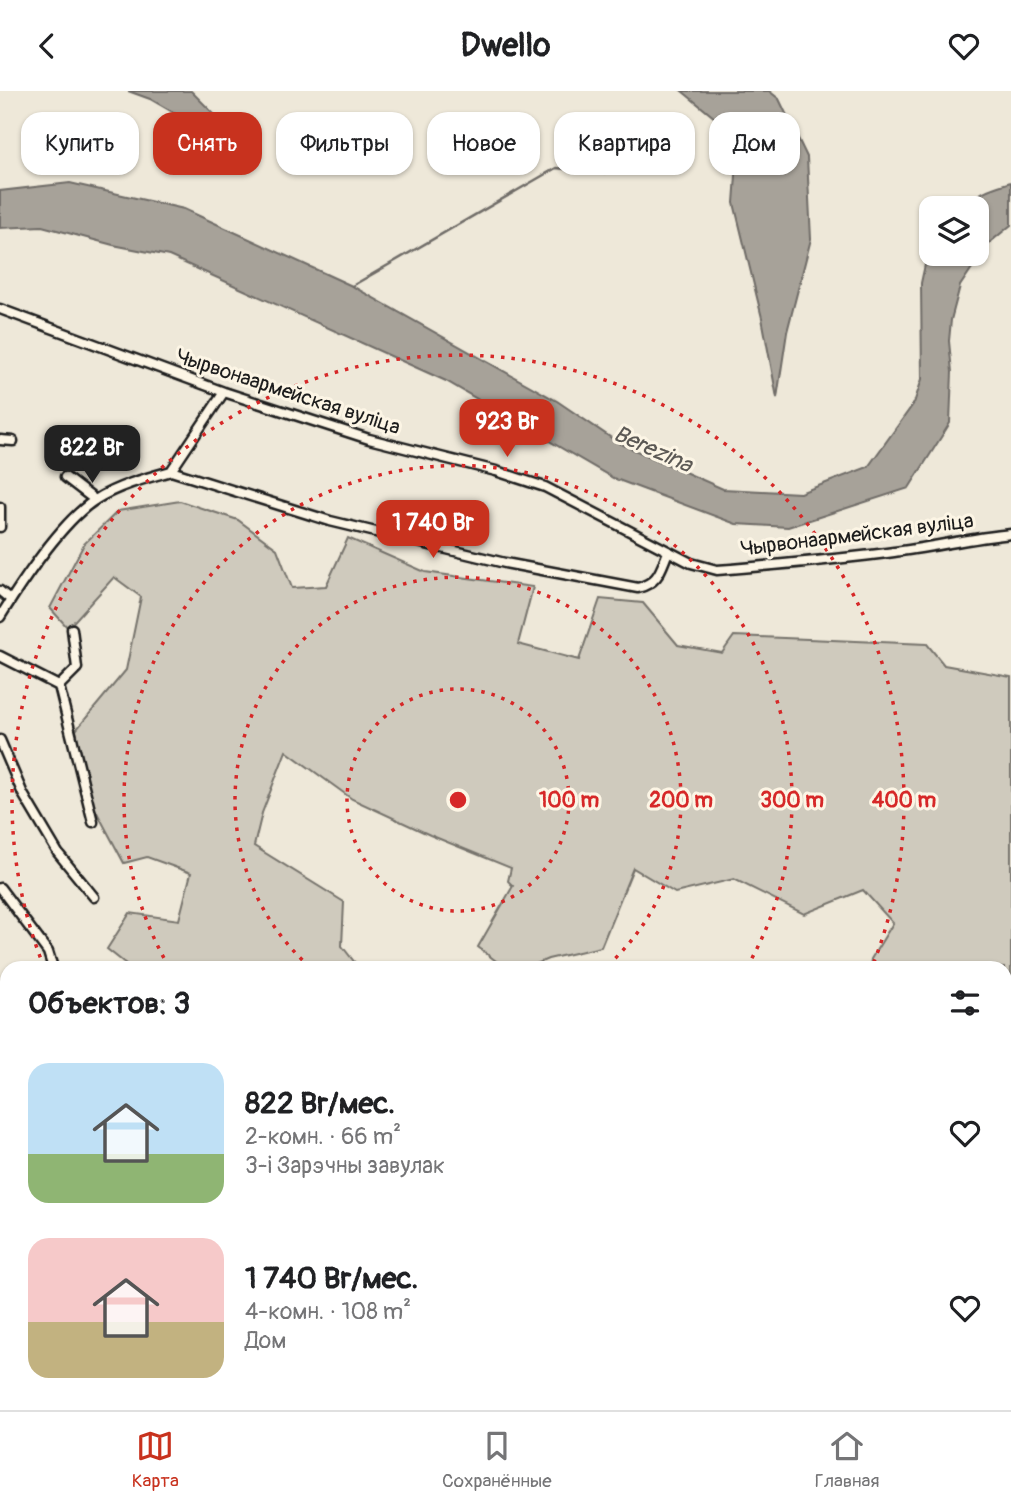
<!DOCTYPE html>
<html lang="ru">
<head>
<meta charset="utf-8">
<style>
	:root { --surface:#fff; --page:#f6f6f6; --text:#202124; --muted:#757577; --line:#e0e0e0; --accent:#c8321e }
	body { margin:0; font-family:Pangolin,sans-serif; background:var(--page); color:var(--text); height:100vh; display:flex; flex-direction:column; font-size:26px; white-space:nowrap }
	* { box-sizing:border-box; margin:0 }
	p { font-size:23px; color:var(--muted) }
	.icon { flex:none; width:38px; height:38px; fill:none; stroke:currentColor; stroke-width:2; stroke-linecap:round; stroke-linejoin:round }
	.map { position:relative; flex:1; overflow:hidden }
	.drawer { position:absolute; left:0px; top:870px; width:1012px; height:450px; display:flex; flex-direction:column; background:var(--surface); border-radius:21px 21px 0 0; box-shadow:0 2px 5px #0004 }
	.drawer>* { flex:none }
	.top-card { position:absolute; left:21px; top:21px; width:970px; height:63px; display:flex; gap:14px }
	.fabs { position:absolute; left:919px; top:105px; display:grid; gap:14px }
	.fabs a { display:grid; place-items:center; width:70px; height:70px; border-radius:14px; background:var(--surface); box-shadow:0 2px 5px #0004; font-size:35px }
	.price { position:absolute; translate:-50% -60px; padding:0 16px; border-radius:14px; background:var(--accent); color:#fff; font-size:23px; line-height:46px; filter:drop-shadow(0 2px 4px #0008) }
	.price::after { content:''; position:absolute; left:50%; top:42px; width:21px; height:16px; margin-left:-10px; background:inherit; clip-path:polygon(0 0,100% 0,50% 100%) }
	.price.current { background:#222; color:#fff }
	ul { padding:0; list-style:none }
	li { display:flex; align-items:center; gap:21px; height:175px; padding:0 28px }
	li span { display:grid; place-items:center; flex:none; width:196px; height:140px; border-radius:21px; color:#555 }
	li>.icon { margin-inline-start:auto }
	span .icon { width:84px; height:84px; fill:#fffc; stroke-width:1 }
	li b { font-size:30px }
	h2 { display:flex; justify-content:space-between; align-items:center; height:84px; padding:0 28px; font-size:30px }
	.chip { padding:0 24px; border-radius:21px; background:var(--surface); box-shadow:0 2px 5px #0004; font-size:24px; line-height:63px }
	.chip.current { background:var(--accent); color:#fff }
	header { display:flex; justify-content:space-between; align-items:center; height:91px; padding:0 28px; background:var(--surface); font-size:32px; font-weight:700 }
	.menu { display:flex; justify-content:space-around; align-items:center; height:98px; border-top:2px solid var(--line); background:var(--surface); font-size:19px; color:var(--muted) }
	.menu a { display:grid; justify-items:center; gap:4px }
	.menu .current { color:var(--accent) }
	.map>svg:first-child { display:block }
	.built { fill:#ded9cb }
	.green { fill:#cfcabd; stroke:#76736c; stroke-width:2 }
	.water { fill:#a7a299; stroke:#6f6c67; stroke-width:2 }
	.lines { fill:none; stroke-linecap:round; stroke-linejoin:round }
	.stream { stroke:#6f6c67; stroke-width:2.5 }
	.minor-casing { stroke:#1c1c1c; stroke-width:13 }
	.primary-casing { stroke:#1c1c1c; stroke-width:18 }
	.minor { stroke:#fcf5e5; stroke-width:8 }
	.primary { stroke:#fcf5e5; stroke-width:12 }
	.ring { fill:none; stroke:#d62828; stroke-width:3.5; stroke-dasharray:3.5 7 }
	.labels { text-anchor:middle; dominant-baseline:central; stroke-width:6; stroke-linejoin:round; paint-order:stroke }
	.street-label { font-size:21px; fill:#1c1c1c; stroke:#fcf5e5 }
	.water-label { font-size:23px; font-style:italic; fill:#5b5854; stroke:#fcf5e5 }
	.centre { fill:#d62828; stroke:#fcf5e5; stroke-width:3.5 }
	.ring-label { font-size:21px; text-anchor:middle; font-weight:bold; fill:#d62828; stroke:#fcf5e5; stroke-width:6; stroke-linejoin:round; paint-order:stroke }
</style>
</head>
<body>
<header><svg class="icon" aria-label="back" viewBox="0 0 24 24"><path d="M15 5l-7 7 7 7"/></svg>Dwello<svg class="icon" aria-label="heart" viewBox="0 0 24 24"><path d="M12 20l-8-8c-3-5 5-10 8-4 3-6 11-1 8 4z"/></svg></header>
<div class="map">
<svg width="1011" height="1319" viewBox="0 0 1011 1319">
	<rect width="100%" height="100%" fill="#eee8d9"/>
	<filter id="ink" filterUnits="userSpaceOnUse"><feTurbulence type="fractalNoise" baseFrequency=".0143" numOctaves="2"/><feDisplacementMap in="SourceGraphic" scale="14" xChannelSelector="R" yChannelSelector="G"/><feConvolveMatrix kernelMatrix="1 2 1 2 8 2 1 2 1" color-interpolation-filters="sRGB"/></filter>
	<g filter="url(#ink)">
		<!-- built -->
		<path class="built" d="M 582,1313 L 582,1312 L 660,1313 L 658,1319 L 580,1319 Z"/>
		<!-- green -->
		<path class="green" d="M 180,410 L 238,429 L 277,458 L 292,497 L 326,495 L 348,447 L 425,481 L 533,496 L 518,553 L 579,569 L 600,508 L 643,512 L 678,554 L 722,562 L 734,545 L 927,553 L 944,574 L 1011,586 L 1011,1133 L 1005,1136 L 1005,1061 L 1010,1048 L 1004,1046 L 1004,877 L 870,877 L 871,868 L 893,832 L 863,799 L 804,823 L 734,788 L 675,802 L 633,777 L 601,856 L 548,868 L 527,877 L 505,877 L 478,856 L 513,795 L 508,790 L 511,777 L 430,744 L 352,708 L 286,660 L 262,722 L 254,755 L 344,811 L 342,855 L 359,877 L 131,877 L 107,858 L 130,822 L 179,829 L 191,782 L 147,766 L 124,772 L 86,701 L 76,639 L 126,579 L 141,506 L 114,486 L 68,537 L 50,517 L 84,453 L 118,420 Z
			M 689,1313 L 730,1313 L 748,1319 L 682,1319 L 684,1314 Z"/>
		<!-- water -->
		<path class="water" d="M 128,0 L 191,0 L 222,31 L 217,38 L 183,27 L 150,8 Z
			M 682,0 L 769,0 L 779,8 L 807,66 L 811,148 L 787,241 L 777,307 L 762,227 L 734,112 L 738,57 L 727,37 Z
			M 1011,91 L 1011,134 L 988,153 L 960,195 L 951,229 L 949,250 L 952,281 L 950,332 L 909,397 L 788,436 L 736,433 L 613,387 L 446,290 L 169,165 L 113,154 L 42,135 L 0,137 L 0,100 L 70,92 L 184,118 L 352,195 L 557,310 L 619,352 L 723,398 L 800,402 L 868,376 L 914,312 L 922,288 L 921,192 L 926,169 L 931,162 L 976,163 L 976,117 L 964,117 C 976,101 992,97 1011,91 Z"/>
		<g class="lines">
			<!-- stream -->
			<path class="stream" d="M 352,195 L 556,77 L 604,82"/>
			<defs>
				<path id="minor" d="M 0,218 L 224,301 L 369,348 L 496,380 L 545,396 L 691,472 L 717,479 C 776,474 835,469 894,461 C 933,456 971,447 1011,443
					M 0,349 L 13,350
					M 171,380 L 330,430 L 505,472 L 638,497 C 659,491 660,480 668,461
					M 65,386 L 95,409
					M 0,416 L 0,436
					M 0,500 L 11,509
					M 0,526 C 22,491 61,431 95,409 C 117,395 146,387 171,380 L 224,301
					M 0,565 L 59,595 L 77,577 L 72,538
					M 59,595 L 93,731
					M 0,649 L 23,703 L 58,762 L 94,806
					M 0,797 L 48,861 L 53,877
					M 0,966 L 7,968
					M 0,1020 L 7,1021
					M 0,1099 L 7,1100
					M 0,1172 L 7,1173
					M 1004,1229 L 1011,1223
					M 0,1231 L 7,1229
					M 0,1312 L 7,1269
					M 829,1312 L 830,1319
					M 1001,1312 L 1007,1319
					M 13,1319 L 14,1312
					M 922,1319 L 927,1312"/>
				<path id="primary" d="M 0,1250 L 7,1251
					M 1004,1279 L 1011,1272
					M 355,1312 L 379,1319
					M 970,1319 L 976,1312"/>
			</defs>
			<!-- minor casing -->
			<use href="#minor" class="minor-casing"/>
			<!-- primary casing -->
			<use href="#primary" class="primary-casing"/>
			<!-- minor -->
			<use href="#minor" class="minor"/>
			<!-- primary -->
			<use href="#primary" class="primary"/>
		</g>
	</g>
	<!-- distance rings -->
	<g class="ring">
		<circle cx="458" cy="709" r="111"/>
		<path d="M310 876A223 223 0 1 1 606 876"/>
		<path d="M169 876A334 334 0 1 1 747 876"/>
		<path d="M44 876A446 446 0 1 1 872 876"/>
	</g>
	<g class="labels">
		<!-- street labels -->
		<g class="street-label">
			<text transform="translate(288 301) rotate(18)">Чырвонаармейская вуліца</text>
			<text transform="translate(857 444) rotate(-7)">Чырвонаармейская вуліца</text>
		</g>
		<!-- water labels -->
		<g class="water-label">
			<text transform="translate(653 358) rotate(24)">Berezina</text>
		</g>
	</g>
	<circle cx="458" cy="709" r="10" class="centre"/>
	<g class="ring-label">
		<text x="569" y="716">100 m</text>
		<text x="681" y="716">200 m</text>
		<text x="792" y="716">300 m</text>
		<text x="904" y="716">400 m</text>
	</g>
</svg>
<div class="fabs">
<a><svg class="icon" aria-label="layers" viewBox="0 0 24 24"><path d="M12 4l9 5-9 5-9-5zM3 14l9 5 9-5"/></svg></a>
</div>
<b class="price" style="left:507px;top:368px">923 Br</b>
<b class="price current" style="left:92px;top:394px">822 Br</b>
<b class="price" style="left:433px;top:469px">1 740 Br</b>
<div class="top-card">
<a class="chip">Купить</a>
<a class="chip current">Снять</a>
<a class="chip">Фильтры</a>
<a class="chip">Новое</a>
<a class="chip">Квартира</a>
<a class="chip">Дом</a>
</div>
<section class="drawer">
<h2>Объектов: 3<svg class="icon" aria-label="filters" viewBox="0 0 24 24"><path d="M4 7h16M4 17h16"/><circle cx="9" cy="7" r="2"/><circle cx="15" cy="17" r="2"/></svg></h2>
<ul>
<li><span style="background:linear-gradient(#bfe0f5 65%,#8fb573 0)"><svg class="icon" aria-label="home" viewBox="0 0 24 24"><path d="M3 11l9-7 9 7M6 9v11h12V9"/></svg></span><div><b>822 Br/мес.</b><p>2-комн. · 66 m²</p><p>3-і Зарэчны завулак</p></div><svg class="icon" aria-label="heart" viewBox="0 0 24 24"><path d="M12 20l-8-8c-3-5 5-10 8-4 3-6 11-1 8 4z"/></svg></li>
<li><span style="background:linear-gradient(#f6c9c9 60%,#c2b280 0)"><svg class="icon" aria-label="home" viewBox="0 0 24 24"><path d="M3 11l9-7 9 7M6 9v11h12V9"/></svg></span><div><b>1 740 Br/мес.</b><p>4-комн. · 108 m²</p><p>Дом</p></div><svg class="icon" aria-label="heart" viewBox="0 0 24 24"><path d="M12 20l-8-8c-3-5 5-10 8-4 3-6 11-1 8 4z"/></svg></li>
</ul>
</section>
</div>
<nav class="menu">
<a class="current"><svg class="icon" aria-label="map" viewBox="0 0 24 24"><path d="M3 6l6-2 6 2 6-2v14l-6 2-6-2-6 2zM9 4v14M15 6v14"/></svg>Карта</a>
<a><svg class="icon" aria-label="saved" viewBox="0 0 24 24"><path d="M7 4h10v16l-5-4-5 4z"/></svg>Сохранённые</a>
<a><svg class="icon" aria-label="home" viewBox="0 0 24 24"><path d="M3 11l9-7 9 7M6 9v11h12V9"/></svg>Главная</a>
</nav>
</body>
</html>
